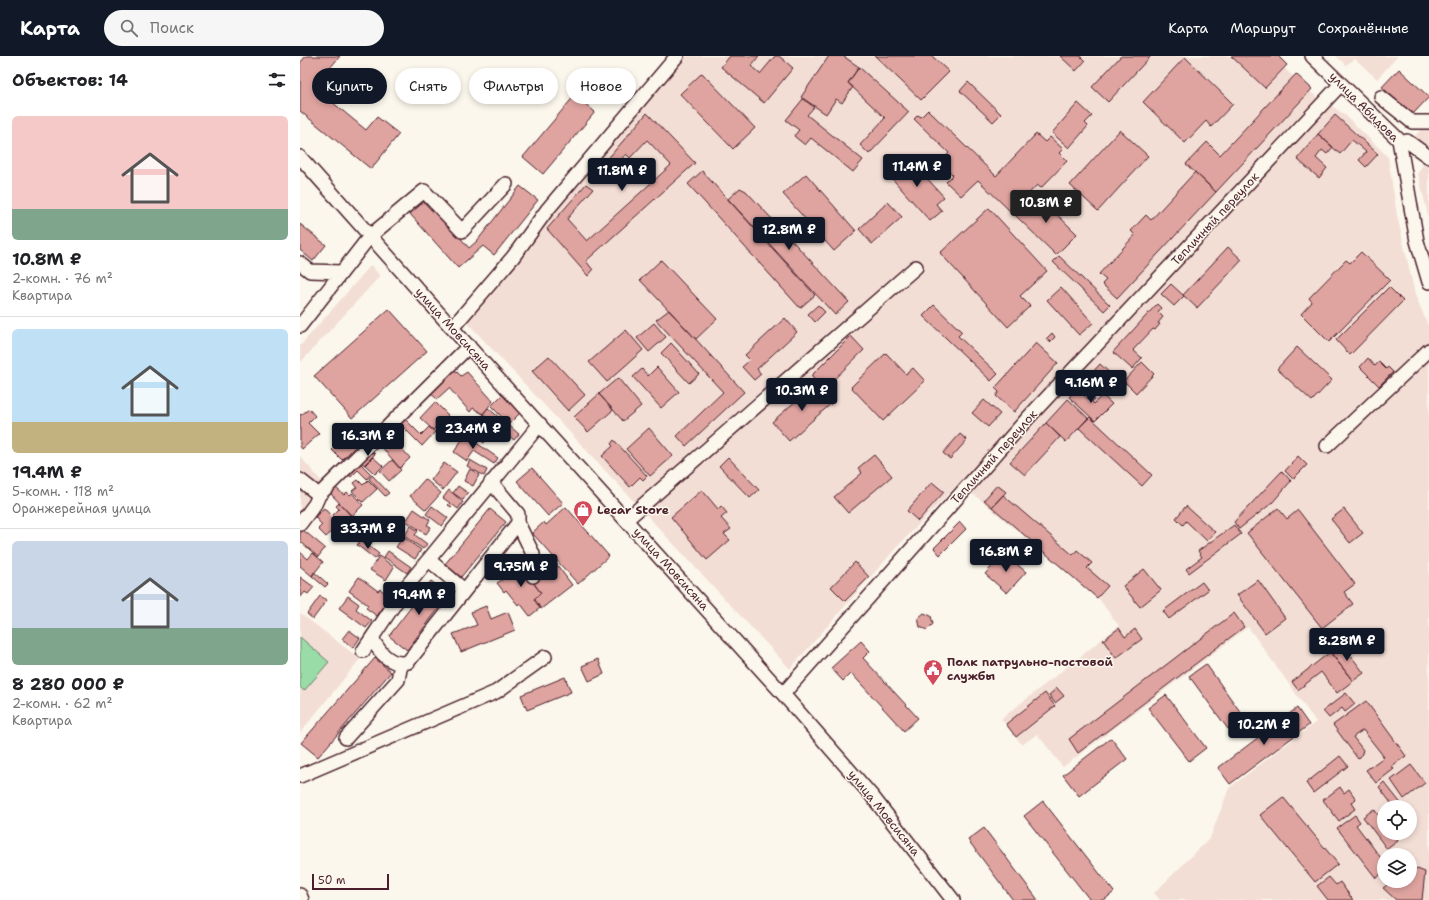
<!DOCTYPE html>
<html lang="ru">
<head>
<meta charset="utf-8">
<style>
	:root { --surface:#fff; --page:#f6f6f6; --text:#202124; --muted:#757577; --line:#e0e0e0; --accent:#111827 }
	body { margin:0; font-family:"Shantell Sans",sans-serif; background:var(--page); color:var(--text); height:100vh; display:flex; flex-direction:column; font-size:15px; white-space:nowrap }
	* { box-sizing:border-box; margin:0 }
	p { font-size:13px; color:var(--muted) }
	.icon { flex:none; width:22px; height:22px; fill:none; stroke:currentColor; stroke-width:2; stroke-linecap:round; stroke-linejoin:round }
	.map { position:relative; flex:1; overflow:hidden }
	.side { display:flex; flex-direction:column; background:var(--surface); width:300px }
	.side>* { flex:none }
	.hud { position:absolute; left:12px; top:12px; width:380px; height:36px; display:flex; gap:8px }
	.controls { position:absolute; left:1077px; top:744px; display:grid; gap:8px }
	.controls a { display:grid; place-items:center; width:40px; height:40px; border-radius:50%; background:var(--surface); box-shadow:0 2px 6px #0003; font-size:20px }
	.scale { position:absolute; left:12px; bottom:10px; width:77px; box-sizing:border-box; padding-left:4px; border:2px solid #4a1f2b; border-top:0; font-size:11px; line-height:14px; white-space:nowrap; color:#4a1f2b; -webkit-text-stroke:3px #fbf7ec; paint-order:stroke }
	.price { position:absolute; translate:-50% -34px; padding:0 9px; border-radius:4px; background:var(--accent); color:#fff; font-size:13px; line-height:26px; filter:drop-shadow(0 1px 2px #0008) }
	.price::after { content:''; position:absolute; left:50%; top:24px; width:12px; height:9px; margin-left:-6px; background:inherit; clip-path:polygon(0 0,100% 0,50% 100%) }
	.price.on { background:#222; color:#fff }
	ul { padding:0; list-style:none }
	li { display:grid; align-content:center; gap:8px; height:212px; padding:0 12px }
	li+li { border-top:1px solid var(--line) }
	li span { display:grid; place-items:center; height:124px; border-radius:6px; color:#555 }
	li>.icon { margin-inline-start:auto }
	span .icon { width:72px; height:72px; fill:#fffc; stroke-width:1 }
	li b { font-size:17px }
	h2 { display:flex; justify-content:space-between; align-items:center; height:48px; padding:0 12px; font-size:17px }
	.pill { padding:0 14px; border-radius:18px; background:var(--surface); box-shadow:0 2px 6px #0003; font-size:14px; line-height:36px }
	.pill.on { background:var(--accent); color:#fff }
	header { display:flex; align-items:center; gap:24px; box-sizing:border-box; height:56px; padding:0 20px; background:var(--accent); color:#fff }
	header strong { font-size:19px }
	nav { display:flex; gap:22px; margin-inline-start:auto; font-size:14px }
	.search { width:280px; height:36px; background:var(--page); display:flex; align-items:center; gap:10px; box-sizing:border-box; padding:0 14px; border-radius:22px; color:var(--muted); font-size:15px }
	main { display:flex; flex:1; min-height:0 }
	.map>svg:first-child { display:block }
	.built { fill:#f3ded5; fill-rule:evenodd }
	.green { fill:#99dca8; stroke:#727e6a }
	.building { fill:#dfa4a0; stroke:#4a1f2b }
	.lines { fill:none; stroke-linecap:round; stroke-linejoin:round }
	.minor-casing { stroke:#4a1f2b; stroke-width:16 }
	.minor { stroke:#fbf7ec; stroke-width:13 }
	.labels { text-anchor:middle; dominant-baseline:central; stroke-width:3; stroke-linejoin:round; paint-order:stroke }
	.street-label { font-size:12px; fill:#4a1f2b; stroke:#fbf7ec }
	.poi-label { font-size:12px; font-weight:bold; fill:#4a1f2b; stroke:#fbf7ec; text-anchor:start }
</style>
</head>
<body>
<header>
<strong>Карта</strong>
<div class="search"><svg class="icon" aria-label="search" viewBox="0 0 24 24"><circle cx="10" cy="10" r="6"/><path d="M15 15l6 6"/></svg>Поиск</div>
<nav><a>Карта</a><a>Маршрут</a><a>Сохранённые</a></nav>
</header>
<main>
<section class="side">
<h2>Объектов: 14<svg class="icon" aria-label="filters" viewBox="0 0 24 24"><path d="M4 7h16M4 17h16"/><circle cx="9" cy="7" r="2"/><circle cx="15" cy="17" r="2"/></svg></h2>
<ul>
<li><span style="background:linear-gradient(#f6c9c9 75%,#7fa58c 0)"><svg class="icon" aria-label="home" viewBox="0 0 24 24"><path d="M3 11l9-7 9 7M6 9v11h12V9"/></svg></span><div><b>10.8M ₽</b><p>2-комн. · 76 m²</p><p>Квартира</p></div></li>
<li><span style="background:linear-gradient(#bfe0f5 75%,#c2b280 0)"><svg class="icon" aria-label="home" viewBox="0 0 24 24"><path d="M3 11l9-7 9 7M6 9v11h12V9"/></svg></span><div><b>19.4M ₽</b><p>5-комн. · 118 m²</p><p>Оранжерейная улица</p></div></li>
<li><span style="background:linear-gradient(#c9d6e8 70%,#7fa58c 0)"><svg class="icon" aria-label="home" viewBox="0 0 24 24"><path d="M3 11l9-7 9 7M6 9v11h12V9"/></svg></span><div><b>8 280 000 ₽</b><p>2-комн. · 62 m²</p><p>Квартира</p></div></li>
</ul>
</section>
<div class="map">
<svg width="1129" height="844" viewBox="0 0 1129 844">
	<rect width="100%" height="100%" fill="#fbf7ec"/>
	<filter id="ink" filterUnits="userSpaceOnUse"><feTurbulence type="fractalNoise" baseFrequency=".025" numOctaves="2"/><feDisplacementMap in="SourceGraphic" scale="8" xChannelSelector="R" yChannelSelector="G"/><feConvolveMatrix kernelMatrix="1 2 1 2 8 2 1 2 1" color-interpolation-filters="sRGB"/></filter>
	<g filter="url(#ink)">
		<!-- built -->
		<path class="built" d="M 383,0 L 971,0 L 1010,36 L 1044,58 L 1088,101 L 1097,159 L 1115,238 L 1129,272 L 1129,844 L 860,844 L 854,837 L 910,782 L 929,732 L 1016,666 L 948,571 L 763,711 L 737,678 L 722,689 L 701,663 L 819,570 L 799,543 L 677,441 L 657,429 L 597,491 L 490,613 L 165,264 ZM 1084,751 L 1110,751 L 1110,777 L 1084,777 ZM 1084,799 L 1110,799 L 1110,825 L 1084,825 Z
			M 1036,0 L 1098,0 L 1077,23 L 1055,3 L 1046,9 Z
			M 1129,66 L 1129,95 L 1114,81 Z
			M 1129,98 L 1129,164 L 1118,117 Z
			M 71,209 L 80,220 L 0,307 L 0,290 Z
			M 0,400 L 22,426 L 13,442 L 0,458 Z
			M 0,557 L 60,603 L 0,677 Z"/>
		<!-- green -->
		<path class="green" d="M 0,581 L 29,606 L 4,635 L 0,631 Z"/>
		<!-- building -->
		<path class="building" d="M 6,0 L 40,0 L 14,31 L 66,74 L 77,61 L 99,78 L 71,113 L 0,55 L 0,7 Z
			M 430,0 L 459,0 L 451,10 L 460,18 L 475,0 L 479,0 L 493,12 L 464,47 L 421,11 Z
			M 529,0 L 543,0 L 559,11 L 548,27 L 553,31 L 542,47 L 536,43 L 526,58 L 501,41 Z
			M 575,0 L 632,0 L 649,16 L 621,44 Z
			M 760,0 L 780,0 L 785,5 L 776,15 Z
			M 821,0 L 851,0 L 808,46 L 792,31 Z
			M 931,0 L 978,0 L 987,9 L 965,32 Z
			M 885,1 L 933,48 L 911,71 L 906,65 L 885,87 L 843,46 Z
			M 559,11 L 609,56 L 569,98 L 560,89 L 585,62 L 548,27 Z
			M 1099,13 L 1129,41 L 1112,59 L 1082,31 Z
			M 402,17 L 455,72 L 433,93 L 380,38 Z
			M 996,18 L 1012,33 L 916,136 L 886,108 L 907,86 L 920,99 Z
			M 668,26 L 701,58 L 693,66 L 660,35 Z
			M 275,39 L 295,56 L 243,118 L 223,101 Z
			M 503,43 L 514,51 L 507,59 L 563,104 L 553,116 L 511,82 L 505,89 L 494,80 L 499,74 L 486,64 Z
			M 778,47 L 792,60 L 785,67 L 788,70 L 769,92 L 752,77 Z
			M 628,54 L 696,120 L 736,78 L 745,86 L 750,81 L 763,93 L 759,97 L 767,105 L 741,132 L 737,129 L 711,156 L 678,124 L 661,140 L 646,126 L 653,119 L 640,107 L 649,97 L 614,63 L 618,59 L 621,61 Z
			M 347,57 L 395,107 L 286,205 L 293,214 L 288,220 L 247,173 L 286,128 L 293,133 L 267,163 L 287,185 L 371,109 L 347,84 L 330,102 L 326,98 L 307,120 L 299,113 Z
			M 1035,59 L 1078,98 L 1066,111 L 1059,104 L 1066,96 L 1052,84 L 1040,98 L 1018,78 Z
			M 820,74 L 848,100 L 798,155 L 770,129 Z
			M 1018,78 L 1033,91 L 1027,98 L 1022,94 L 1016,102 L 1027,112 L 1019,122 L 997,103 Z
			M 607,100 L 644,141 L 636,148 L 642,155 L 630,165 L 587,117 Z
			M 402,115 L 515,239 L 500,252 L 388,128 Z
			M 895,116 L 916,136 L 817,242 L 802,228 L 806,224 L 799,218 L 835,179 L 831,175 L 846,159 L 851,164 Z
			M 506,118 L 556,175 L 534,195 L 483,138 Z
			M 220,130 L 238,144 L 194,199 L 183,190 L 158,212 L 110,158 L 127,143 L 169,192 L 177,185 Z
			M 440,132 L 446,135 L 549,246 L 535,259 L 428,143 Z
			M 736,138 L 777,178 L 756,199 L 715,159 Z
			M 588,146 L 602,161 L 572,188 L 559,173 Z
			M 689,152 L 747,215 L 720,240 L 730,250 L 708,271 L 640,197 Z
			M 0,168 L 26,189 L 13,205 L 0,194 Z
			M 928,191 L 942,204 L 897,252 L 883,239 Z
			M 1061,196 L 1090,224 L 1029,286 L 1001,258 L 1012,246 L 1009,242 L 1046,204 L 1050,207 Z
			M 759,200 L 810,249 L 804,255 L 753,206 Z
			M 361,204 L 417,263 L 396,283 L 340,224 Z
			M 871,228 L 884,240 L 874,250 L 861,238 Z
			M 761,231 L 793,267 L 779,279 L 747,244 Z
			M 1089,231 L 1103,245 L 1050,299 L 1036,284 Z
			M 857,248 L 861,252 L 858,256 L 863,261 L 858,267 L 860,268 L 855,274 L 853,273 L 833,294 L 842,302 L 832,313 L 813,296 Z
			M 518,249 L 525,256 L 515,266 L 508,258 Z
			M 634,249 L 662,276 L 658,280 L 698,318 L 691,325 L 623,260 Z
			M 89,253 L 127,295 L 52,362 L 14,320 Z
			M 369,254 L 444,336 L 386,390 L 377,380 L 423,336 L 356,264 Z
			M 485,262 L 497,276 L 457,313 L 461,318 L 454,324 L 442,311 L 450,304 L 445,299 Z
			M 354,267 L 366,281 L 349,296 L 337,282 Z
			M 326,274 L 343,294 L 307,326 L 289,306 Z
			M 752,277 L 755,281 L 750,286 L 746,283 Z
			M 551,280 L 564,294 L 524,333 L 511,320 Z
			M 371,287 L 399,318 L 389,327 L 361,297 Z
			M 736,287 L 758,307 L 714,356 L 696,340 L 699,336 L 695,332 Z
			M 997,291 L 1032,324 L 1012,345 L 977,313 Z
			M 586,297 L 606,318 L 613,312 L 625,325 L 583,365 L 551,331 Z
			M 249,300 L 285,339 L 268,355 L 232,315 Z
			M 1068,302 L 1075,310 L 1079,306 L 1086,313 L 1088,311 L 1093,316 L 1079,330 L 1060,311 Z
			M 842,306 L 854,318 L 836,337 L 824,325 Z
			M 800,308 L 814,321 L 817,318 L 826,327 L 815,339 L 792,317 Z
			M 357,311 L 379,336 L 361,352 L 333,321 L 342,313 L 348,320 Z
			M 153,312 L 161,320 L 167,316 L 193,345 L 183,358 L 173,352 L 170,356 L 149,332 L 137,343 L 128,335 Z
			M 318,322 L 341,350 L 323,365 L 299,338 Z
			M 516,327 L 533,346 L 489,385 L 472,366 Z
			M 779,331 L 782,334 L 780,336 L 788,343 L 791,339 L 795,343 L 792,346 L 794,348 L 802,339 L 812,348 L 795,365 L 769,341 Z
			M 299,338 L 313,354 L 288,376 L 274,361 Z
			M 202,339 L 220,357 L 209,368 L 191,350 Z
			M 768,343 L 788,362 L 766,386 L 746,367 Z
			M 684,344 L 700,358 L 688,371 L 672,357 Z
			M 135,346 L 148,359 L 133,374 L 120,362 Z
			M 188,352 L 219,378 L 214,384 L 183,358 Z
			M 9,353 L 15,360 L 8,367 L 19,378 L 2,393 L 0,390 L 0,358 L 1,359 Z
			M 790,361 L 852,419 L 842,430 L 779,372 Z
			M 104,362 L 121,379 L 129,371 L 135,376 L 122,390 L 99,367 Z
			M 181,366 L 192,374 L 184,387 L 173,379 Z
			M 746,367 L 760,381 L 725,419 L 710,406 Z
			M 349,372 L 373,400 L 350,420 L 326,393 Z
			M 53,373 L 63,383 L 42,404 L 32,394 Z
			M 660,378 L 667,384 L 650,403 L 643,397 Z
			M 165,379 L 198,402 L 194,408 L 174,395 L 167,405 L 154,396 Z
			M 84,383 L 92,392 L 97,387 L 110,402 L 100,412 L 79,388 Z
			M 314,384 L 347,420 L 343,424 L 340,421 L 330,431 L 302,400 L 313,390 L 311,388 Z
			M 71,394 L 75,398 L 64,409 L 61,405 Z
			M 574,399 L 592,420 L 548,457 L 534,441 L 562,417 L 558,412 Z
			M 998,400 L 1007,409 L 993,423 L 985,415 Z
			M 73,401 L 83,410 L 75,418 L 65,409 Z
			M 428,401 L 459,434 L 450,442 L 419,410 Z
			M 92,404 L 101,414 L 89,425 L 80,415 Z
			M 170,404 L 187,414 L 184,420 L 167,410 Z
			M 59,406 L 71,418 L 67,423 L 58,414 L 51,421 L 48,417 Z
			M 144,407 L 157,416 L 143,434 L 131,424 Z
			M 232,412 L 263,447 L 248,460 L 217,425 Z
			M 170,413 L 179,419 L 173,430 L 164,425 Z
			M 982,415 L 991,425 L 972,447 L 939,473 L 934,466 Z
			M 72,419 L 89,437 L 85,440 L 69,423 Z
			M 125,423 L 141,437 L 126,454 L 110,440 Z
			M 58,424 L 63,429 L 68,424 L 77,433 L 63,446 L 52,435 L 57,431 L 54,427 Z
			M 632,426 L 644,436 L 618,465 L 607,455 Z
			M 697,429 L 706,436 L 692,451 L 684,444 Z
			M 158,430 L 168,437 L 163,444 L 153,437 Z
			M 35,431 L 44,439 L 47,436 L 50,439 L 52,437 L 63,449 L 52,460 L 29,436 Z
			M 149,434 L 163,446 L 158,453 L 153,449 L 151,451 L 148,449 L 150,447 L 143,442 Z
			M 402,434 L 418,453 L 421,450 L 427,457 L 421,462 L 431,473 L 424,478 L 430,484 L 407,504 L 371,461 Z
			M 703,439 L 773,499 L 777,494 L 792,507 L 787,512 L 808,530 L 797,542 L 692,451 Z
			M 39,447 L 52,461 L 43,470 L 33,459 L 39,453 L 36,450 Z
			M 132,450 L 148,462 L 142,470 L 126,458 Z
			M 886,450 L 915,476 L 907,485 L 886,465 L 883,469 L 876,462 Z
			M 266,451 L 309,500 L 278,528 L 232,477 L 244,466 L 246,469 Z
			M 24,452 L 39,469 L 26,481 L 18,473 L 22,469 L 15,461 Z
			M 978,452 L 987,463 L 998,454 L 1055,528 L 1044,536 L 1053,548 L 1022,572 L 947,477 Z
			M 114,453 L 130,464 L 127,469 L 131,471 L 126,478 L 106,465 Z
			M 190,453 L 206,466 L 161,521 L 145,508 Z
			M 1044,453 L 1063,477 L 1050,487 L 1031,463 Z
			M 660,466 L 666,473 L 640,499 L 634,492 Z
			M 934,469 L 941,478 L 889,517 L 886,513 L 902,501 L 898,495 Z
			M 111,470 L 118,475 L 115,479 L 127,488 L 123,493 L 104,480 Z
			M 3,474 L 25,492 L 18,501 L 0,485 L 0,478 Z
			M 103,481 L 121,494 L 115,503 L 96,491 Z
			M 61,484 L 79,498 L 75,503 L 57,489 Z
			M 88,495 L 111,511 L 107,517 L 84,501 Z
			M 0,496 L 8,503 L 13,497 L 23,506 L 12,520 L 0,510 Z
			M 704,497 L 726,516 L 707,537 L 685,518 Z
			M 79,500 L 94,511 L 86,524 L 70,514 Z
			M 219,503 L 226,512 L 223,514 L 241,537 L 234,543 L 240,552 L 230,560 L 220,547 L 218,549 L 206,534 L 204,536 L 197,527 L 205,522 L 203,519 L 211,513 L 209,511 Z
			M 254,505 L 272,529 L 241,553 L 234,543 L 241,537 L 233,526 L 247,514 L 245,512 Z
			M 555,506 L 569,521 L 545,545 L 531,531 Z
			M 844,513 L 861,534 L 840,551 L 823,530 Z
			M 14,516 L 28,528 L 25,531 L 12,520 Z
			M 0,521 L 14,531 L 8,538 L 5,536 L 0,542 Z
			M 59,521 L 78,535 L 80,533 L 91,541 L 77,560 L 66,552 L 68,549 L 49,535 Z
			M 958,524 L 985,562 L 965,577 L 937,539 Z
			M 131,525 L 149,539 L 107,594 L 89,580 Z
			M 902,526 L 908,534 L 869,563 L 863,555 Z
			M 20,540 L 27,544 L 13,563 L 7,558 Z
			M 48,540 L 59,548 L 56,553 L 72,565 L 66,572 L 39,552 Z
			M 186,550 L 191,563 L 208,556 L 215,574 L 161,596 L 153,578 L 177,569 L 171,556 Z
			M 624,557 L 631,560 L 633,568 L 627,574 L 620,571 L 618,562 Z
			M 934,557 L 944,571 L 778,697 L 769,683 Z
			M 819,572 L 825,581 L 835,573 L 842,583 L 816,602 L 803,584 Z
			M 49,574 L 60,582 L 53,592 L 42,583 Z
			M 561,585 L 570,595 L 563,602 L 618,662 L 604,675 L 551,617 L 543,625 L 531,612 Z
			M 1041,587 L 1064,617 L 1053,625 L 1030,596 Z
			M 1030,596 L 1053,625 L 1037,637 L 1021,616 L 998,634 L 992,626 Z
			M 75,602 L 91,616 L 18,701 L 1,687 Z
			M 298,603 L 304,618 L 289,625 L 282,610 Z
			M 906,608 L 944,661 L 928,673 L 889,620 Z
			M 265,621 L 271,636 L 227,654 L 221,639 Z
			M 757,632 L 764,640 L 755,647 L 749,639 Z
			M 745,637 L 755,650 L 716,681 L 706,668 Z
			M 1046,637 L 1055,648 L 1045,656 L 1042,652 L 1029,662 L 1023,655 Z
			M 866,639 L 906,692 L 889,705 L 848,652 Z
			M 1066,645 L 1106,700 L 1092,710 L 1094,713 L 1076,727 L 1066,714 L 1084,701 L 1063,674 L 1053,681 L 1063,694 L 1061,700 L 1058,703 L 1033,669 Z
			M 997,652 L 1009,669 L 930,728 L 918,712 Z
			M 811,682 L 827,703 L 779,740 L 763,719 Z
			M 1040,700 L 1048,710 L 1013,737 L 1006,727 Z
			M 1111,709 L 1125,727 L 1104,743 L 1091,724 Z
			M 1084,726 L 1103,750 L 1102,751 L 1094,751 L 1079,731 Z
			M 1040,731 L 1044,737 L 1049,733 L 1056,743 L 1051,747 L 1055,753 L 1039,765 L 1023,744 Z
			M 983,741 L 1038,808 L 1015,826 L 960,759 Z
			M 743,745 L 814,836 L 804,844 L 790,844 L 724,760 Z
			M 1074,753 L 1084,767 L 1084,777 L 1092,777 L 1098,785 L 1087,793 L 1063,761 Z
			M 1055,759 L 1060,766 L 1056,769 L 1084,806 L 1084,816 L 1076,822 L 1037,772 Z
			M 684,772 L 738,844 L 713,844 L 668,784 Z
			M 1112,811 L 1125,816 L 1122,844 L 1096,844 L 1083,832 L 1092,825 L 1110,825 L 1110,812 Z
			M 1029,821 L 1036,829 L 1040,826 L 1053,844 L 1028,844 L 1017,830 Z"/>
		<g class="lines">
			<defs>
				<path id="minor" d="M 1012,0 L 1099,84 L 1117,185 L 1129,226
					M 1081,41 L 1112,66 L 1129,66
					M 1100,88 L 1107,85 L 1129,101
					M 0,101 L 152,272 L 483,638 L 572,740 L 653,844
					M 0,207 L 10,215 L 42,216
					M 0,270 L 70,180 L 124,135 L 162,175 L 206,128
					M 152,272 L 213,201 L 247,154 L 377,0
					M 1027,390 L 1129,294
					M 0,424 L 19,439
					M 326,464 L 616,211
					M 218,467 L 233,498 L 233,520
					M 0,468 L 15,448 L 19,439 L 169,290
					M 129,504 L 164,534
					M 72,582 C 79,596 91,611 108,606 L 218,467 L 218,458 L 191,426
					M 63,595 L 106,531 L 240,368
					M 483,638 L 727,363 L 1041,28
					M 46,682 L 98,624 L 101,608
					M 0,720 L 196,636 L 245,601
					M 0,839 L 2,844"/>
			</defs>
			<!-- minor casing -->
			<use href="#minor" class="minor-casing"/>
			<!-- minor -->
			<use href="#minor" class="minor"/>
		</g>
	</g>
	<!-- icons -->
	<defs>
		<symbol id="shop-pin" viewBox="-11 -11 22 30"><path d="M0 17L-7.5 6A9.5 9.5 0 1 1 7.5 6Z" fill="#d1495b" stroke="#fbf7ec"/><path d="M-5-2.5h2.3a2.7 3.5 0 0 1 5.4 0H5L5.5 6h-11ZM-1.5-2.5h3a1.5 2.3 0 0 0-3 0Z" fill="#fff"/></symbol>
		<symbol id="civic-pin" viewBox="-11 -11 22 30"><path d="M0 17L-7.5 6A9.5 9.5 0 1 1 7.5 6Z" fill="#d1495b" stroke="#fbf7ec"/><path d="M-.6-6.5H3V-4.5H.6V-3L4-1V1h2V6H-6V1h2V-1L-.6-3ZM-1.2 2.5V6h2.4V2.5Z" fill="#fff"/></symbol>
	</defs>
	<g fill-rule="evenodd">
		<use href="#shop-pin" x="272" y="443" width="22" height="30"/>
		<use href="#civic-pin" x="622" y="602" width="22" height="30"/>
	</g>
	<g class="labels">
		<!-- street labels -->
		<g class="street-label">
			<text transform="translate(1064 51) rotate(45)">улица Абидова</text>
			<text transform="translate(915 163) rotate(-47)">Тепличный переулок</text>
			<text transform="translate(153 273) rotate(48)">улица Мовсисяна</text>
			<text transform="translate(694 401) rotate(-48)">Тепличный переулок</text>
			<text transform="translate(371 513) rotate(48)">улица Мовсисяна</text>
			<text transform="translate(584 757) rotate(51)">улица Мовсисяна</text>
		</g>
		<!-- poi labels -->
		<g class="poi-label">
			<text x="297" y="454">Lecar Store</text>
			<text x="647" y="606">Полк патрульно-постовой<tspan x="647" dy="14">службы</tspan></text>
		</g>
	</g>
</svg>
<div class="controls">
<a><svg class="icon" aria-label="locate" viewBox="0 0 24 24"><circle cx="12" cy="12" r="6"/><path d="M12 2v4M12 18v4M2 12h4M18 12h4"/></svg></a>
<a><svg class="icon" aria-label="layers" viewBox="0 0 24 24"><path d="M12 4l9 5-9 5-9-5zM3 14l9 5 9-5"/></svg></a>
</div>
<div class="scale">50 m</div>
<b class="price" style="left:617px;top:132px">11.4M ₽</b>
<b class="price" style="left:322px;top:136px">11.8M ₽</b>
<b class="price on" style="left:746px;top:168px">10.8M ₽</b>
<b class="price" style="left:489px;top:195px">12.8M ₽</b>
<b class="price" style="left:791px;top:348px">9.16M ₽</b>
<b class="price" style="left:502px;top:356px">10.3M ₽</b>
<b class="price" style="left:173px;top:394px">23.4M ₽</b>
<b class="price" style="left:68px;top:401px">16.3M ₽</b>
<b class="price" style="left:68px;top:494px">33.7M ₽</b>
<b class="price" style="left:706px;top:517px">16.8M ₽</b>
<b class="price" style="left:221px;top:532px">9.75M ₽</b>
<b class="price" style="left:119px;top:560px">19.4M ₽</b>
<b class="price" style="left:1047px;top:606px">8.28M ₽</b>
<b class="price" style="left:964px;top:690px">10.2M ₽</b>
<div class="hud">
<a class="pill on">Купить</a>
<a class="pill">Снять</a>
<a class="pill">Фильтры</a>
<a class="pill">Новое</a>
</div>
</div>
</main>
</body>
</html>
